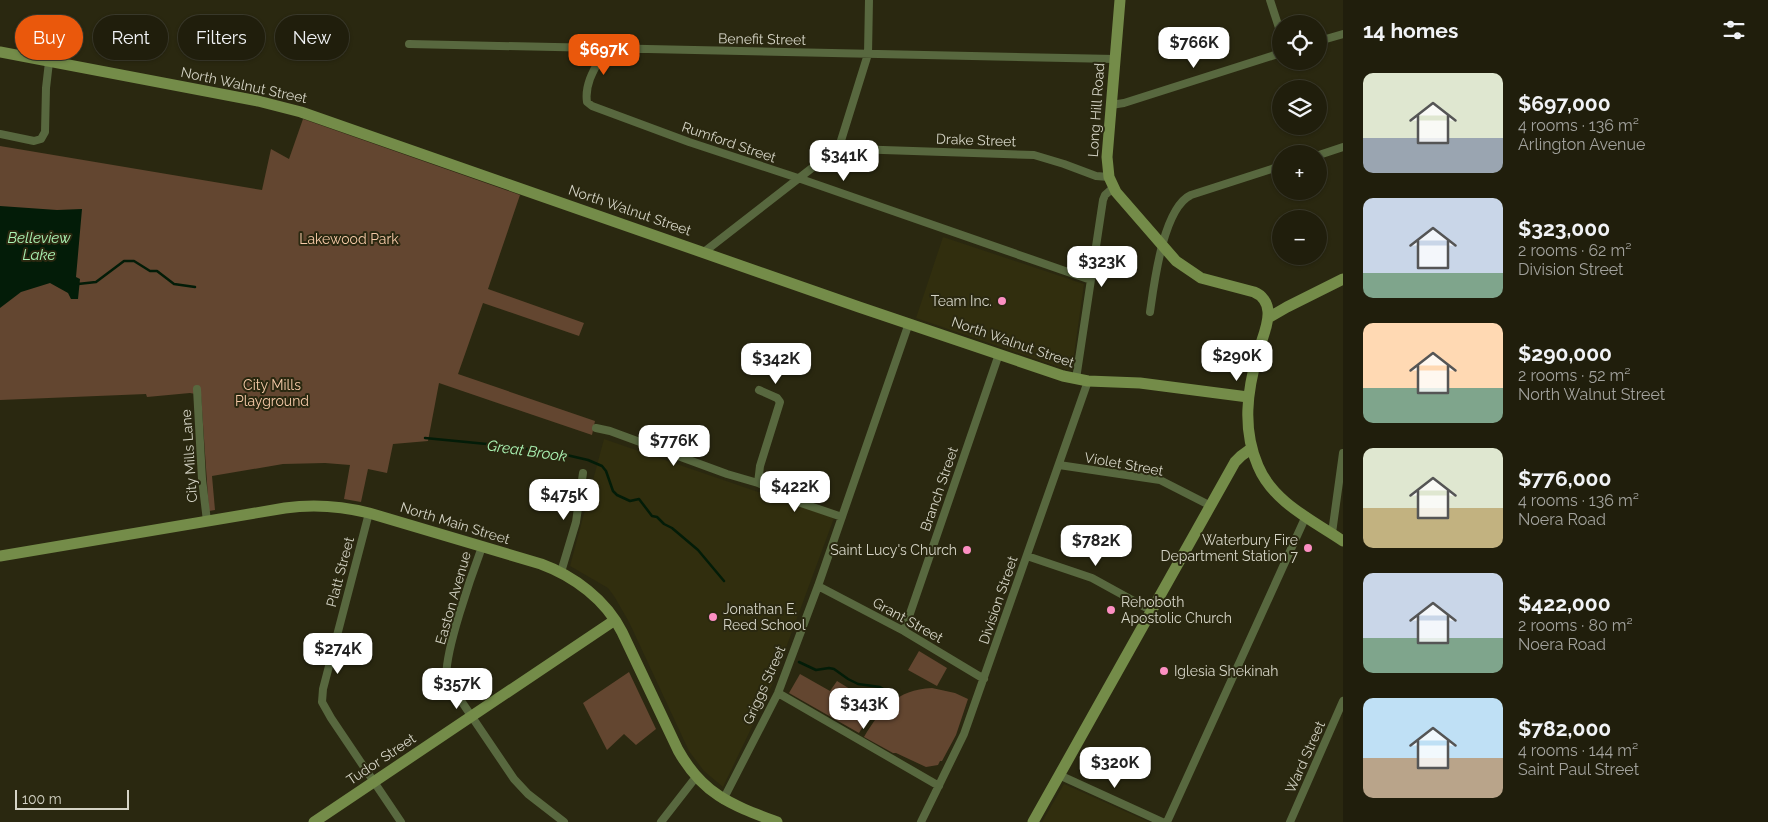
<!DOCTYPE html>
<html lang="en">
<head>
<meta charset="utf-8">
<style>
	:root { --surface:#201e0c; --page:#282715; --text:#f1f3f6; --muted:#a2a29d; --line:#3d3c2d; --accent:#ea580c }
	body { margin:0; font-family:Raleway,sans-serif; background:var(--page); color:var(--text); height:100vh; display:flex; flex-direction:column; font-size:19px; white-space:nowrap }
	* { box-sizing:border-box; margin:0 }
	p { font-size:16px; color:var(--muted) }
	.icon { flex:none; width:28px; height:28px; fill:none; stroke:currentColor; stroke-width:2; stroke-linecap:round; stroke-linejoin:round }
	.map { position:relative; flex:1; overflow:hidden }
	.side { display:flex; flex-direction:column; background:var(--surface); width:425px }
	.side>* { flex:none }
	.guide { position:absolute; left:15px; top:15px; width:475px; height:45px; display:flex; gap:10px }
	.controls { position:absolute; left:1272px; top:15px; display:grid; gap:10px }
	.controls a { display:grid; place-items:center; width:55px; height:55px; border-radius:50%; background:var(--surface); box-shadow:0 1px 4px #0004,0 0 0 1px var(--line); font-size:25px }
	.scale { position:absolute; left:15px; bottom:12px; width:114px; box-sizing:border-box; padding-left:5px; border:2px solid #d5d4c6; border-top:0; font-size:14px; line-height:18px; white-space:nowrap; color:#d5d4c6; -webkit-text-stroke:4px #2a2810; paint-order:stroke }
	.price { position:absolute; translate:-50% -42px; padding:0 11px; border-radius:10px; background:#fff; color:#222; font-size:16px; line-height:32px; filter:drop-shadow(0 1px 2px #0008) }
	.price::after { content:''; position:absolute; left:50%; top:30px; width:15px; height:11px; margin-left:-8px; background:inherit; clip-path:polygon(0 0,100% 0,50% 100%) }
	.price.active { background:var(--accent); color:#fff }
	ul { padding:0; list-style:none }
	li { display:flex; align-items:center; gap:15px; height:125px; padding:0 20px }
	li span { display:grid; place-items:center; flex:none; width:140px; height:100px; border-radius:10px; color:#555 }
	li>.icon { margin-inline-start:auto }
	span .icon { width:60px; height:60px; fill:#fffc; stroke-width:1 }
	li b { font-size:21px }
	h2 { display:flex; justify-content:space-between; align-items:center; height:60px; padding:0 20px; font-size:21px }
	.pill { padding:0 18px; border-radius:22px; background:var(--surface); box-shadow:0 1px 4px #0004,0 0 0 1px var(--line); font-size:18px; line-height:45px }
	.pill.active { background:var(--accent); color:#fff }
	main { display:flex; flex:1; min-height:0 }
	.map>svg:first-child { display:block }
	.built { fill:#312e0e }
	.green { fill:#634630 }
	.water { fill:#031c08 }
	.lines { fill:none; stroke-linecap:round; stroke-linejoin:round }
	.stream { stroke:#031c08; stroke-width:2.5 }
	.street { stroke:#58683f; stroke-width:8 }
	.secondary { stroke:#748c49; stroke-width:11 }
	.poi-dot { fill:#fc8fc2; stroke:#2a2810; stroke-width:2 }
	.labels { text-anchor:middle; dominant-baseline:central; stroke-width:4; stroke-linejoin:round; paint-order:stroke }
	.street-label { font-size:14px; fill:#d5d4c6; stroke:#2a2810 }
	.park-label { font-size:14px; fill:#f6caa8; stroke:#2a2810 }
	.poi-label { font-size:14px; fill:#d5d4c6; stroke:#2a2810; text-anchor:end }
	.water-label { font-size:15px; font-style:italic; fill:#abf4b4; stroke:#2a2810 }
</style>
</head>
<body>
<main>
<div class="map">
<svg width="1343" height="822" viewBox="0 0 1343 822">
	<rect width="100%" height="100%" fill="#2a2810"/>
	<!-- built -->
	<path class="built" d="M 943,237 L 1084,284 L 1072,369 L 1068,370 L 916,318 Z
		M 604,439 L 834,518 L 773,683 L 723,787 L 704,771 L 689,751 L 629,622 L 614,596 L 608,588 L 570,566 Z
		M 1064,784 L 1149,822 L 1042,822 Z"/>
	<!-- green -->
	<path class="green" d="M 303,119 L 520,195 L 488,289 L 584,323 L 579,336 L 483,303 L 458,374 L 595,421 L 592,435 L 439,383 L 428,441 L 393,444 L 387,473 L 368,469 L 361,502 L 344,499 L 350,465 L 325,463 L 283,464 L 212,476 L 215,510 L 209,511 L 201,395 L 190,393 L 147,397 L 146,394 L 0,400 L 0,146 L 262,190 L 271,149 L 289,159 Z
		M 919,651 L 947,668 L 937,686 L 908,670 Z
		M 629,672 L 656,729 L 636,745 L 624,734 L 607,750 L 583,703 Z
		M 800,674 L 830,691 L 837,681 L 876,705 L 859,733 L 789,693 Z
		M 932,688 L 955,693 L 968,699 L 956,735 L 942,761 L 940,761 L 938,765 L 926,767 L 896,753 L 893,753 L 864,737 C 881,709 896,690 932,688 Z"/>
	<!-- water -->
	<path class="water" d="M 0,206 L 57,210 L 82,209 L 76,277 L 80,279 L 78,299 L 71,299 L 68,293 L 50,283 L 21,292 L 0,308 Z"/>
	<g class="lines">
		<!-- stream -->
		<path class="stream" d="M 78,284 L 96,282 L 124,261 L 134,261 L 150,271 L 157,271 L 174,284 L 195,287
			M 425,438 L 497,445 L 558,453 L 588,460 L 602,466 L 606,471 L 613,491 L 617,495 L 630,501 L 639,499 L 652,516 L 657,517 L 664,524 L 672,528 L 698,550 L 724,581
			M 799,662 L 816,670 L 829,668 L 834,669 L 848,679 L 858,684 L 880,687 L 890,693"/>
		<!-- street -->
		<path class="street" d="M 1270,0 L 1281,34
			M 1319,41 L 1343,34
			M 409,44 L 1115,59
			M 606,48 C 597,65 584,82 587,102 L 592,106 L 689,142 L 798,178 L 1091,280
			M 1111,105 L 1124,103 L 1281,53
			M 0,134 L 34,141 L 41,139 L 45,132 L 46,88 L 49,62
			M 839,147 L 853,149 L 1034,155 L 1064,164 L 1096,176 L 1109,177
			M 1319,155 L 1343,147
			M 704,252 L 839,147 L 868,54 L 869,0
			M 1150,312 C 1154,284 1163,208 1191,195 L 1281,166
			M 1076,379 L 1103,200 L 1105,195 L 1113,188
			M 197,389 L 202,479 L 207,521
			M 596,428 L 610,431 L 727,474 L 758,483 L 795,501 L 842,517
			M 1059,465 L 1160,480 L 1211,506
			M 758,483 L 760,466 L 780,402 L 777,398 L 759,390
			M 369,513 L 323,689 L 322,702 L 331,718 L 401,822
			M 1332,533 L 1343,453
			M 482,547 C 473,571 442,658 447,680 L 514,779 L 528,794 L 564,822
			M 1027,556 L 1092,578 L 1152,611
			M 561,572 L 576,522 L 583,473
			M 818,586 L 904,631 L 984,679
			M 904,631 L 999,354
			M 778,693 L 939,786
			M 1059,775 L 1162,822
			M 723,800 L 778,693 L 818,586 L 909,323
			M 661,822 L 696,777
			M 921,822 L 964,734 L 1088,381
			M 1167,822 L 1306,516
			M 1290,822 L 1343,701"/>
		<!-- secondary -->
		<path class="secondary" d="M 1120,0 L 1107,157 L 1109,177 L 1116,192 L 1176,261 L 1201,278 L 1254,292 C 1262,295 1268,303 1268,312 C 1269,325 1261,341 1258,353 C 1247,391 1242,429 1258,466 C 1273,502 1312,520 1343,541
			M 0,52 L 258,101 L 301,112 L 859,307 L 1063,376 L 1088,381 L 1140,383 L 1248,397
			M 1268,318 L 1287,307 L 1343,279
			M 0,556 L 285,508 C 313,504 341,506 369,513 L 541,564 C 574,576 606,600 622,632 L 678,750 C 703,795 732,805 777,822
			M 314,822 L 615,620
			M 1033,822 L 1235,462 L 1241,456 L 1252,448"/>
	</g>
	<!-- markers -->
	<g class="poi-dot">
		<circle cx="1002" cy="301" r="5"/>
		<circle cx="1308" cy="548" r="5"/>
		<circle cx="967" cy="550" r="5"/>
		<circle cx="1111" cy="610" r="5"/>
		<circle cx="713" cy="617" r="5"/>
		<circle cx="1164" cy="671" r="5"/>
	</g>
	<g class="labels">
		<!-- street labels -->
		<g class="street-label">
			<text transform="translate(762 39) rotate(1)">Benefit Street</text>
			<text transform="translate(244 85) rotate(12)">North Walnut Street</text>
			<text transform="translate(1096 110) rotate(-86)">Long Hill Road</text>
			<text transform="translate(976 140) rotate(2)">Drake Street</text>
			<text transform="translate(729 142) rotate(19)">Rumford Street</text>
			<text transform="translate(630 210) rotate(19)">North Walnut Street</text>
			<text transform="translate(1013 342) rotate(19)">North Walnut Street</text>
			<text transform="translate(189 456) rotate(-94)">City Mills Lane</text>
			<text transform="translate(1124 464) rotate(10)">Violet Street</text>
			<text transform="translate(939 489) rotate(-71)">Branch Street</text>
			<text transform="translate(455 523) rotate(17)">North Main Street</text>
			<text transform="translate(340 572) rotate(-75)">Platt Street</text>
			<text transform="translate(453 598) rotate(-74)">Easton Avenue</text>
			<text transform="translate(998 600) rotate(-71)">Division Street</text>
			<text transform="translate(908 620) rotate(29)">Grant Street</text>
			<text transform="translate(764 685) rotate(-66)">Griggs Street</text>
			<text transform="translate(1305 757) rotate(-66)">Ward Street</text>
			<text transform="translate(381 759) rotate(-34)">Tudor Street</text>
		</g>
		<!-- park labels -->
		<g class="park-label">
			<text x="349" y="239">Lakewood Park</text>
			<text x="272" y="385">City Mills<tspan x="272" dy="16">Playground</tspan></text>
		</g>
		<!-- poi labels -->
		<g class="poi-label">
			<text x="992" y="301">Team Inc.</text>
			<text x="1298" y="540">Waterbury Fire<tspan x="1298" dy="16">Department Station 7</tspan></text>
			<text x="957" y="550">Saint Lucy's Church</text>
			<text x="1121" y="602" text-anchor="start">Rehoboth<tspan x="1121" dy="16">Apostolic Church</tspan></text>
			<text x="723" y="609" text-anchor="start">Jonathan E.<tspan x="723" dy="16">Reed School</tspan></text>
			<text x="1174" y="671" text-anchor="start">Iglesia Shekinah</text>
		</g>
		<!-- water labels -->
		<g class="water-label">
			<text x="39" y="238">Belleview<tspan x="39" dy="17">Lake</tspan></text>
			<text transform="translate(527 451) rotate(8)">Great Brook</text>
		</g>
	</g>
</svg>
<div class="controls">
<a><svg class="icon" aria-label="locate" viewBox="0 0 24 24"><circle cx="12" cy="12" r="6"/><path d="M12 2v4M12 18v4M2 12h4M18 12h4"/></svg></a>
<a><svg class="icon" aria-label="layers" viewBox="0 0 24 24"><path d="M12 4l9 5-9 5-9-5zM3 14l9 5 9-5"/></svg></a>
<a>+</a>
<a>−</a>
</div>
<div class="scale">100 m</div>
<b class="price" style="left:1194px;top:69px">$766K</b>
<b class="price active" style="left:604px;top:76px">$697K</b>
<b class="price" style="left:844px;top:182px">$341K</b>
<b class="price" style="left:1102px;top:288px">$323K</b>
<b class="price" style="left:1237px;top:382px">$290K</b>
<b class="price" style="left:776px;top:385px">$342K</b>
<b class="price" style="left:674px;top:467px">$776K</b>
<b class="price" style="left:795px;top:513px">$422K</b>
<b class="price" style="left:564px;top:521px">$475K</b>
<b class="price" style="left:1096px;top:567px">$782K</b>
<b class="price" style="left:338px;top:675px">$274K</b>
<b class="price" style="left:457px;top:710px">$357K</b>
<b class="price" style="left:864px;top:730px">$343K</b>
<b class="price" style="left:1115px;top:789px">$320K</b>
<div class="guide">
<a class="pill active">Buy</a>
<a class="pill">Rent</a>
<a class="pill">Filters</a>
<a class="pill">New</a>
</div>
</div>
<section class="side">
<h2>14 homes<svg class="icon" aria-label="filters" viewBox="0 0 24 24"><path d="M4 7h16M4 17h16"/><circle cx="9" cy="7" r="2"/><circle cx="15" cy="17" r="2"/></svg></h2>
<ul>
<li><span style="background:linear-gradient(#dfe7d0 65%,#9aa5b1 0)"><svg class="icon" aria-label="home" viewBox="0 0 24 24"><path d="M3 11l9-7 9 7M6 9v11h12V9"/></svg></span><div><b>$697,000</b><p>4 rooms · 136 m²</p><p>Arlington Avenue</p></div></li>
<li><span style="background:linear-gradient(#c9d6e8 75%,#7fa58c 0)"><svg class="icon" aria-label="home" viewBox="0 0 24 24"><path d="M3 11l9-7 9 7M6 9v11h12V9"/></svg></span><div><b>$323,000</b><p>2 rooms · 62 m²</p><p>Division Street</p></div></li>
<li><span style="background:linear-gradient(#ffd9b3 65%,#7fa58c 0)"><svg class="icon" aria-label="home" viewBox="0 0 24 24"><path d="M3 11l9-7 9 7M6 9v11h12V9"/></svg></span><div><b>$290,000</b><p>2 rooms · 52 m²</p><p>North Walnut Street</p></div></li>
<li><span style="background:linear-gradient(#dfe7d0 60%,#c2b280 0)"><svg class="icon" aria-label="home" viewBox="0 0 24 24"><path d="M3 11l9-7 9 7M6 9v11h12V9"/></svg></span><div><b>$776,000</b><p>4 rooms · 136 m²</p><p>Noera Road</p></div></li>
<li><span style="background:linear-gradient(#c9d6e8 65%,#7fa58c 0)"><svg class="icon" aria-label="home" viewBox="0 0 24 24"><path d="M3 11l9-7 9 7M6 9v11h12V9"/></svg></span><div><b>$422,000</b><p>2 rooms · 80 m²</p><p>Noera Road</p></div></li>
<li><span style="background:linear-gradient(#bfe0f5 60%,#b9a48a 0)"><svg class="icon" aria-label="home" viewBox="0 0 24 24"><path d="M3 11l9-7 9 7M6 9v11h12V9"/></svg></span><div><b>$782,000</b><p>4 rooms · 144 m²</p><p>Saint Paul Street</p></div></li>
</ul>
</section>
</main>
</body>
</html>
